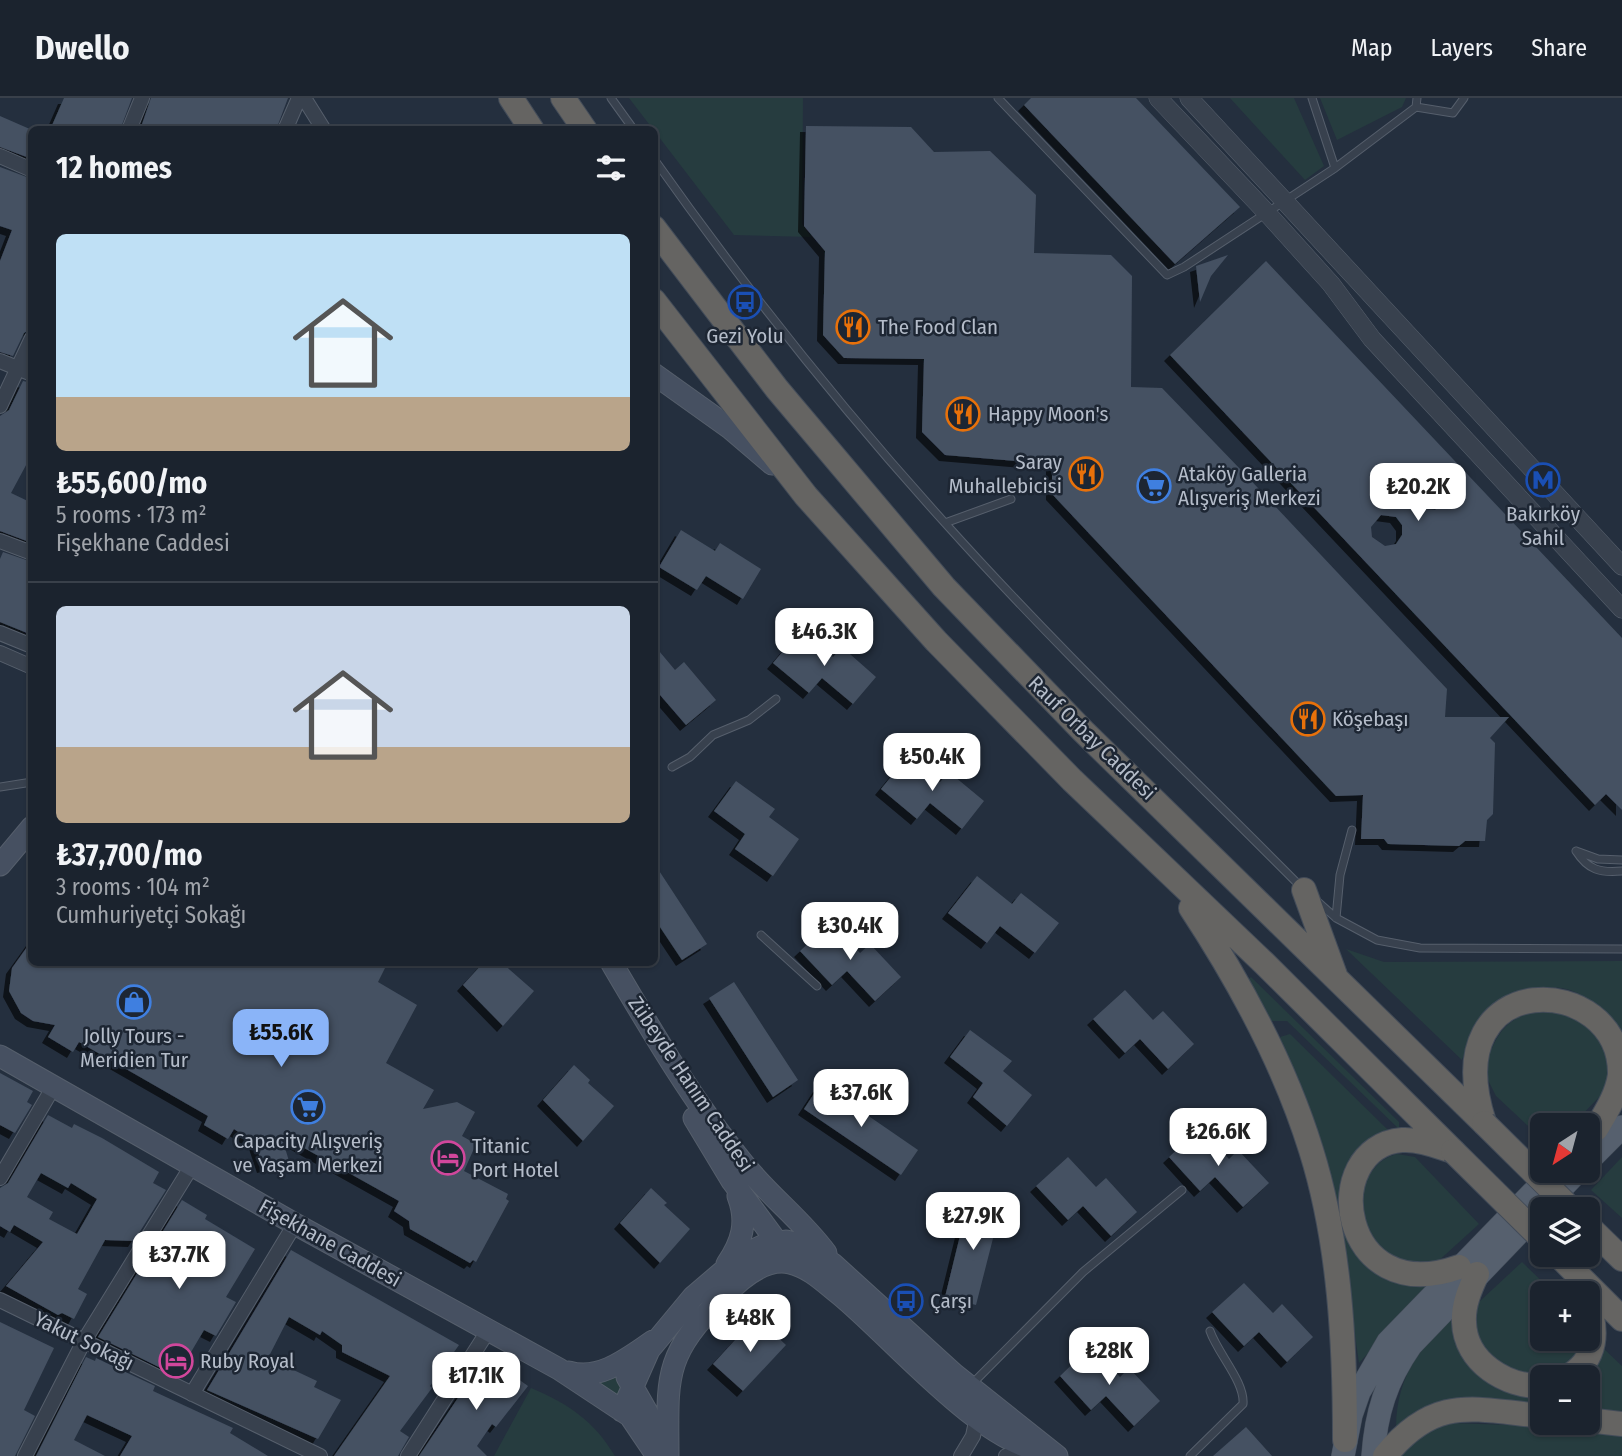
<!DOCTYPE html>
<html lang="en">
<head>
<meta charset="utf-8">
<style>
	:root { --surface:#1b232e; --page:#242b36; --text:#f1f3f6; --muted:#a0a4aa; --line:#39404a; --accent:#8ab4f8 }
	body { margin:0; font-family:"Fira Sans Condensed",sans-serif; background:var(--page); color:var(--text); height:100vh; display:flex; flex-direction:column; font-size:26px; white-space:nowrap }
	* { box-sizing:border-box; margin:0 }
	p { font-size:23px; color:var(--muted) }
	.icon { flex:none; width:38px; height:38px; fill:none; stroke:currentColor; stroke-width:2; stroke-linecap:round; stroke-linejoin:round }
	.map { position:relative; flex:1; overflow:hidden }
	.drawer { position:absolute; left:28px; top:28px; width:630px; height:840px; display:flex; flex-direction:column; background:var(--surface); border-radius:10px; box-shadow:0 2px 5px #0004,0 0 0 2px var(--line) }
	.drawer>* { flex:none }
	.needle { width:46px; rotate:216deg }
	.fabs { position:absolute; left:1530px; top:1015px; display:grid; gap:14px }
	.fabs a { display:grid; place-items:center; width:70px; height:70px; border-radius:10px; background:var(--surface); box-shadow:0 2px 5px #0004,0 0 0 2px var(--line); font-size:35px }
	.price { position:absolute; translate:-50% -60px; padding:0 16px; border-radius:14px; background:#fff; color:#222; font-size:23px; line-height:46px; filter:drop-shadow(0 2px 4px #0008) }
	.price::after { content:''; position:absolute; left:50%; top:42px; width:21px; height:16px; margin-left:-10px; background:inherit; clip-path:polygon(0 0,100% 0,50% 100%) }
	.price.active { background:var(--accent); color:#111 }
	ul { padding:0; list-style:none }
	li { display:grid; align-content:center; gap:14px; height:371px; padding:0 28px }
	li+li { border-top:2px solid var(--line) }
	li span { display:grid; place-items:center; height:217px; border-radius:10px; color:#555 }
	li>.icon { margin-inline-start:auto }
	span .icon { width:126px; height:126px; fill:#fffc; stroke-width:1 }
	li b { font-size:30px }
	h2 { display:flex; justify-content:space-between; align-items:center; height:84px; padding:0 28px; font-size:30px }
	header { display:flex; align-items:center; gap:42px; box-sizing:border-box; height:98px; padding:0 35px; background:var(--surface); border-bottom:2px solid var(--line) }
	header strong { font-size:33px }
	nav { display:flex; gap:38px; margin-inline-start:auto; font-size:24px }
	.map>svg:first-child { display:block }
	.green { fill:#263c3f }
	.building { fill:#455162; fill-rule:evenodd; filter:url(#shadow) }
	.lines { fill:none; stroke-linecap:round; stroke-linejoin:round }
	.service-casing { stroke:#565f6c; stroke-width:9 }
	.minor-casing { stroke:#565f6c; stroke-width:16 }
	.tertiary-casing { stroke:#565f6c; stroke-width:19 }
	.secondary-casing { stroke:#565f6c; stroke-width:23 }
	.primary-casing { stroke:#414a57; stroke-width:24 }
	.trunk-casing { stroke:#434c59; stroke-width:26 }
	.service { stroke:#38414e; stroke-width:7 }
	.minor { stroke:#38414e; stroke-width:14 }
	.tertiary { stroke:#38414e; stroke-width:18 }
	.secondary { stroke:#465061; stroke-width:21 }
	.primary { stroke:#56606e; stroke-width:23 }
	.trunk { stroke:#656462; stroke-width:24 }
	.trunk-bridge-casing { stroke:#434c59; stroke-width:26; stroke-linecap:butt }
	.trunk-bridge { stroke:#656462; stroke-width:24 }
	.labels { text-anchor:middle; dominant-baseline:central; stroke-width:5; stroke-linejoin:round; paint-order:stroke }
	.poi-label { font-size:21px; fill:#b4bcc9; stroke:#1d2633; text-anchor:start }
	.street-label { font-size:21px; fill:#b4bcc9; stroke:#1d2633 }
</style>
</head>
<body>
<header>
<strong>Dwello</strong>
<nav><a>Map</a><a>Layers</a><a>Share</a></nav>
</header>
<div class="map">
<svg width="1622" height="1358" viewBox="0 0 1622 1358">
	<defs>
		<filter id="shadow"><feDropShadow dx="-6" dy="6" stdDeviation="0" flood-color="#0009"/></filter>
	</defs>
	<rect width="100%" height="100%" fill="#242f3e"/>
	<!-- green -->
	<path class="green" d="M 629,0 L 803,0 L 802,126 L 811,139 L 734,137 Z
		M 1230,0 L 1294,0 L 1324,68 L 1305,82 Z
		M 1320,0 L 1406,0 L 1402,9 L 1337,42 Z
		M 1346,851 L 1384,864 L 1622,863 L 1622,936 C 1605,913 1574,880 1540,892 C 1529,896 1518,906 1508,912 C 1478,930 1474,929 1462,962 Z
		M 1251,879 L 1399,1024 L 1399,1031 L 1287,923 L 1270,923 L 1247,882 Z
		M 1545,911 L 1589,924 L 1612,964 L 1605,993 L 1572,1027 L 1542,1027 L 1542,1041 L 1496,998 L 1483,972 C 1498,934 1503,920 1545,911 Z
		M 1290,936 L 1388,1032 L 1374,1040 L 1343,1090 L 1387,1179 L 1408,1187 L 1429,1189 L 1359,1265 L 1343,1153 L 1325,1069 L 1280,939 Z
		M 1397,1056 L 1415,1059 L 1479,1126 L 1435,1166 L 1418,1170 L 1379,1154 L 1358,1106 C 1363,1085 1374,1061 1397,1056 Z
		M 1622,1059 L 1622,1120 L 1591,1092 Z
		M 1522,1164 L 1554,1195 L 1542,1195 L 1542,1241 L 1582,1241 C 1577,1265 1551,1275 1530,1279 L 1483,1257 L 1472,1216 L 1479,1204 Z
		M 1456,1208 C 1472,1264 1471,1299 1542,1298 L 1542,1309 L 1431,1307 L 1396,1329 C 1397,1274 1423,1249 1456,1208 Z
		M 1603,1250 L 1622,1268 L 1622,1316 L 1587,1313 L 1586,1279 Z
		M 617,1274 L 622,1286 L 618,1300 L 593,1281 Z
		M 531,1290 C 569,1306 594,1323 615,1358 L 494,1358 Z
		M 1449,1325 L 1545,1328 L 1622,1339 L 1622,1358 L 1398,1358 L 1422,1334 Z"/>
	<!-- building -->
	<path class="building" d="M 64,0 L 132,0 L 120,32 L 50,32 Z
		M 151,0 L 288,0 L 276,32 L 140,32 Z
		M 1031,0 L 1136,0 L 1240,109 L 1175,166 L 1024,7 Z
		M 0,18 L 32,32 L 32,61 L 0,49 Z
		M 806,28 L 911,29 L 934,54 L 990,53 L 1036,97 L 1034,155 L 1111,157 L 1132,178 L 1131,289 L 1162,290 L 1242,373 L 1447,591 L 1445,619 L 1509,619 L 1490,640 L 1495,645 L 1493,716 L 1487,722 L 1485,743 L 1465,743 L 1459,748 L 1388,746 L 1384,741 L 1361,741 L 1363,697 L 1336,698 L 1052,396 L 1052,366 L 945,357 L 922,334 L 924,261 L 844,260 L 823,237 L 825,153 L 804,128 Z
		M 0,69 L 32,81 L 32,230 L 24,235 L 13,258 L 0,254 L 0,163 L 12,132 L 0,128 Z
		M 1228,157 L 1211,178 L 1200,204 L 1196,168 Z
		M 1266,163 L 1622,540 L 1622,712 L 1606,696 L 1595,707 L 1170,257 ZM 1426,381 L 1440,383 L 1447,391 L 1447,401 L 1435,412 L 1424,411 L 1417,403 L 1418,388 ZM 1381,417 L 1396,419 L 1402,427 L 1402,437 L 1396,446 L 1385,448 L 1372,439 L 1371,429 Z
		M 23,283 L 32,285 L 32,356 L 11,395 L 32,405 L 32,445 L 0,433 L 0,318 L 9,312 Z
		M 681,432 L 715,453 L 720,445 L 761,471 L 743,501 L 706,478 L 697,492 L 659,469 Z
		M 3,454 L 32,464 L 32,537 L 0,524 L 0,461 Z
		M 801,532 L 833,559 L 842,549 L 876,579 L 853,606 L 822,580 L 809,595 L 773,565 Z
		M 654,547 L 675,572 L 684,564 L 716,602 L 686,627 L 654,590 Z
		M 908,658 L 940,684 L 949,674 L 984,703 L 962,731 L 930,705 L 917,721 L 881,691 Z
		M 736,683 L 775,711 L 769,719 L 799,741 L 773,778 L 735,751 L 745,736 L 714,713 Z
		M 654,765 L 707,846 L 682,862 L 654,820 Z
		M 977,778 L 1012,806 L 1021,795 L 1059,825 L 1035,855 L 1000,828 L 987,845 L 948,815 Z
		M 831,824 L 860,855 L 870,846 L 901,879 L 875,903 L 847,873 L 832,887 L 800,853 Z
		M 32,842 L 32,864 L 388,864 L 378,884 L 417,907 L 386,965 L 434,992 L 423,1011 L 457,1004 L 475,1014 L 462,1038 L 476,1046 L 464,1073 L 508,1096 L 506,1101 L 509,1103 L 476,1164 L 473,1162 L 470,1165 L 410,1131 L 409,1123 L 394,1113 L 399,1103 L 281,1037 L 289,1063 L 263,1069 L 255,1045 L 234,1031 L 228,1041 L 204,1027 L 208,1018 L 79,944 L 73,954 L 48,939 L 55,927 L 33,923 L 21,915 L 9,893 L 12,870 Z
		M 484,864 L 501,864 L 534,893 L 503,928 L 463,887 Z
		M 734,884 L 798,982 L 773,999 L 709,900 Z
		M 1125,892 L 1153,922 L 1163,913 L 1194,946 L 1168,971 L 1140,941 L 1125,955 L 1093,921 Z
		M 970,932 L 1012,963 L 1003,973 L 1032,997 L 1007,1028 L 973,999 L 983,985 L 950,959 Z
		M 574,967 L 590,982 L 588,985 L 614,1008 L 583,1043 L 543,1002 Z
		M 0,975 L 33,993 L 27,1004 L 32,1007 L 15,1035 L 0,1027 Z
		M 819,988 L 825,988 L 918,1052 L 901,1077 L 804,1011 Z
		M 48,1017 L 72,1030 L 74,1026 L 102,1040 L 159,1074 L 153,1085 L 166,1092 L 134,1143 L 105,1142 L 78,1191 L 87,1196 L 74,1221 L 62,1215 L 58,1217 L 6,1188 L 43,1144 L 14,1127 L 10,1134 L 0,1128 L 0,1090 L 8,1085 ZM 41,1075 L 68,1090 L 71,1085 L 97,1101 L 77,1136 L 49,1121 L 53,1114 L 27,1099 Z
		M 1200,1030 L 1229,1061 L 1238,1052 L 1269,1085 L 1243,1109 L 1215,1079 L 1200,1093 L 1169,1059 Z
		M 1068,1059 L 1096,1089 L 1106,1080 L 1137,1114 L 1111,1138 L 1083,1108 L 1068,1122 L 1036,1088 Z
		M 651,1090 L 667,1105 L 664,1107 L 690,1131 L 660,1165 L 620,1125 Z
		M 969,1101 L 1001,1109 L 976,1207 L 945,1199 Z
		M 182,1102 L 207,1117 L 205,1121 L 255,1151 L 226,1199 L 236,1204 L 216,1238 L 204,1232 L 177,1278 L 98,1239 Z
		M 291,1152 L 459,1247 L 430,1288 L 432,1290 L 400,1333 L 409,1339 L 398,1358 L 334,1358 L 390,1278 L 342,1254 L 342,1247 L 322,1233 L 320,1237 L 289,1219 L 268,1260 L 317,1283 L 314,1289 L 341,1302 L 318,1341 L 207,1292 Z
		M 1244,1185 L 1273,1215 L 1282,1206 L 1313,1239 L 1287,1264 L 1259,1234 L 1244,1248 L 1212,1214 Z
		M 756,1219 L 786,1247 L 743,1293 L 713,1266 Z
		M 0,1224 L 54,1250 L 24,1312 L 35,1318 L 15,1358 L 0,1358 Z
		M 1091,1248 L 1120,1279 L 1129,1270 L 1160,1303 L 1134,1328 L 1106,1298 L 1091,1312 L 1060,1278 Z
		M 486,1258 L 528,1288 L 496,1329 L 492,1326 L 477,1348 L 487,1358 L 419,1358 Z
		M 86,1259 L 95,1263 L 96,1260 L 155,1288 L 153,1293 L 233,1330 L 230,1335 L 268,1358 L 120,1358 L 132,1338 L 87,1317 L 74,1342 L 105,1358 L 36,1358 Z
		M 1246,1329 L 1272,1358 L 1213,1358 Z"/>
	<g class="lines">
		<defs>
			<path id="service" d="M 611,0 L 634,32
				M 998,0 L 1167,177 L 1184,169 L 1335,70
				M 1312,0 L 1335,70 L 1416,9 L 1417,0
				M 1416,9 L 1453,15 L 1464,0
				M 654,61 C 744,188 841,310 945,425 C 1058,551 1181,668 1300,788
				M 945,425 L 1011,401
				M 672,669 L 690,659 L 713,637 L 749,622 L 776,601
				M 0,689 L 32,684
				M 1576,753 C 1588,772 1600,775 1622,773
				M 1576,753 L 1598,761 L 1622,762
				M 1317,803 L 1336,820 L 1377,842 L 1420,850 L 1622,851
				M 1336,820 L 1340,777 L 1352,732
				M 761,837 L 817,888
				M 972,1286 L 1083,1174 L 1182,1092
				M 1190,1358 L 1243,1306 C 1245,1284 1218,1256 1210,1233"/>
			<path id="minor" d="M 304,0 L 324,32
				M 129,32 L 142,0
				M 285,32 L 299,0
				M 0,58 L 32,72
				M 0,263 L 32,276
				M 0,308 L 32,240
				M 0,443 L 32,455
				M 0,535 L 32,548
				M 0,555 L 32,569
				M 0,1080 L 54,988
				M 0,1202 L 320,1358
				M 192,1296 L 295,1126
				M 25,1358 L 84,1243 L 193,1066
				M 408,1358 L 488,1233
				M 961,1358 L 973,1338 L 977,1319
				M 1006,1358 L 1028,1351"/>
			<path id="tertiary" d="M 1158,0 L 1266,114 L 1331,186 L 1372,241 L 1622,511
				M 1189,0 L 1622,468"/>
			<path id="secondary" d="M 654,276 L 731,331 L 772,366
				M 0,767 L 32,729
				M 611,864 C 651,932 693,1004 743,1065 C 768,1097 802,1122 826,1155
				M 0,958 L 295,1126 L 559,1271 L 630,1318 L 657,1358
				M 694,1020 L 732,1083 L 783,1152
				M 727,1166 C 742,1144 748,1124 738,1098
				M 569,1274 C 600,1283 628,1260 653,1243
				M 627,1279 L 647,1314 L 653,1339
				M 622,1313 L 649,1252 L 693,1199 L 741,1158 L 764,1147 L 786,1143 L 806,1148 L 833,1166 L 954,1276 L 1057,1358
				M 668,1358 C 668,1281 662,1258 722,1200 C 738,1183 764,1159 790,1165 C 809,1169 825,1185 839,1196 C 894,1241 976,1341 1044,1354"/>
			<path id="primary" d="M 1587,1064 L 1622,1029
				M 1343,1358 L 1351,1317 L 1359,1294 L 1388,1244 L 1554,1073
				M 1373,1358 C 1376,1315 1386,1283 1411,1247 L 1578,1073"/>
			<path id="trunk" d="M 511,0 L 532,32
				M 563,0 L 585,32
				M 654,130 L 777,291 L 944,489 L 1083,633 L 1484,1025
				M 654,203 L 806,398 L 936,543 L 1072,682 L 1264,865 L 1453,1053
				M 1304,792 L 1335,877
				M 1191,810 C 1241,886 1284,965 1311,1052 C 1340,1144 1345,1247 1345,1342
				M 1484,1024 C 1433,866 1622,873 1620,977 C 1617,997 1606,1014 1596,1031
				M 1449,1052 C 1434,1047 1418,1041 1402,1042 C 1318,1049 1338,1212 1459,1169
				M 1587,1127 L 1622,1161
				M 1558,1157 L 1622,1221
				M 1477,1176 C 1470,1191 1463,1207 1464,1224 C 1465,1264 1506,1289 1542,1288
				M 1567,1279 C 1598,1262 1598,1232 1587,1202
				M 1587,1322 L 1622,1326
				M 1385,1358 C 1435,1297 1471,1311 1542,1318"/>
		</defs>
		<!-- service casing -->
		<use href="#service" class="service-casing"/>
		<!-- minor casing -->
		<use href="#minor" class="minor-casing"/>
		<!-- tertiary casing -->
		<use href="#tertiary" class="tertiary-casing"/>
		<!-- secondary casing -->
		<use href="#secondary" class="secondary-casing"/>
		<!-- primary casing -->
		<use href="#primary" class="primary-casing"/>
		<!-- trunk casing -->
		<use href="#trunk" class="trunk-casing"/>
		<!-- service -->
		<use href="#service" class="service"/>
		<!-- minor -->
		<use href="#minor" class="minor"/>
		<!-- tertiary -->
		<use href="#tertiary" class="tertiary"/>
		<!-- secondary -->
		<use href="#secondary" class="secondary"/>
		<!-- primary -->
		<use href="#primary" class="primary"/>
		<!-- trunk -->
		<use href="#trunk" class="trunk"/>
		<defs>
			<path id="trunk-bridge" d="M 1484,1025 L 1571,1111
				M 1453,1053 L 1542,1141"/>
		</defs>
		<!-- trunk-bridge casing -->
		<use href="#trunk-bridge" class="trunk-bridge-casing"/>
		<!-- trunk-bridge -->
		<use href="#trunk-bridge" class="trunk-bridge"/>
	</g>
	<!-- icons -->
	<defs>
		<symbol id="bus-ring" viewBox="-11 -11 22 22"><circle r="9.5" fill="#1d2633" stroke="#1a4fb4" stroke-width="1.5"/><path d="M-5-6H5V4H4V6H2V4H-2V6H-4V4H-5ZM-3.5-4V0h7V-4ZM-3.5 1.2v1.5H-2V1.2ZM2 1.2v1.5H3.5V1.2Z" fill="#1a4fb4"/></symbol>
		<symbol id="restaurant-ring" viewBox="-11 -11 22 22"><circle r="9.5" fill="#1d2633" stroke="#e8710a" stroke-width="1.5"/><path d="M-5-6h1v4h1v-4h1v4h1v-4h1v5L-1.5 .5V6h-2V.5L-5-1ZM5-6V6H3V1.5H1.5Q1.5-4 5-6Z" fill="#e8710a"/></symbol>
		<symbol id="metro-ring" viewBox="-11 -11 22 22"><circle r="9.5" fill="#1d2633" stroke="#1a4fb4" stroke-width="1.5"/><path d="M-5.5 5V-5H-3L0 0L3-5H5.5V5H3V-.5L0 4L-3-.5V5Z" fill="#1a4fb4"/></symbol>
		<symbol id="supermarket-ring" viewBox="-11 -11 22 22"><circle r="9.5" fill="#1d2633" stroke="#3f7fe0" stroke-width="1.5"/><path d="M-6-5.5h2.5l.6 2H6L4.5 2H-2.5L-4.4-4H-6ZM-1.5 3.2a1.3 1.3 0 1 0 .1 0ZM3 3.2a1.3 1.3 0 1 0 .1 0Z" fill="#3f7fe0"/></symbol>
		<symbol id="shop-ring" viewBox="-11 -11 22 22"><circle r="9.5" fill="#1d2633" stroke="#3f7fe0" stroke-width="1.5"/><path d="M-5-2.5h2.3a2.7 3.5 0 0 1 5.4 0H5L5.5 6h-11ZM-1.5-2.5h3a1.5 2.3 0 0 0-3 0Z" fill="#3f7fe0"/></symbol>
		<symbol id="hotel-ring" viewBox="-11 -11 22 22"><circle r="9.5" fill="#1d2633" stroke="#d1479c" stroke-width="1.5"/><path d="M-6-4.5h1.5V1H6V5H4.5V3h-9V5H-6ZM-4 0a1.8 1.8 0 1 1 3.6 0ZM.5 0V-2.5h3Q6-2.5 6 0Z" fill="#d1479c"/></symbol>
	</defs>
	<g fill-rule="evenodd">
		<use href="#bus-ring" x="726" y="185" width="38" height="38"/>
		<use href="#restaurant-ring" x="834" y="210" width="38" height="38"/>
		<use href="#restaurant-ring" x="944" y="297" width="38" height="38"/>
		<use href="#restaurant-ring" x="1067" y="357" width="38" height="38"/>
		<use href="#metro-ring" x="1524" y="363" width="38" height="38"/>
		<use href="#supermarket-ring" x="1135" y="369" width="38" height="38"/>
		<use href="#restaurant-ring" x="1289" y="602" width="38" height="38"/>
		<use href="#shop-ring" x="115" y="885" width="38" height="38"/>
		<use href="#supermarket-ring" x="289" y="990" width="38" height="38"/>
		<use href="#hotel-ring" x="429" y="1041" width="38" height="38"/>
		<use href="#bus-ring" x="887" y="1184" width="38" height="38"/>
		<use href="#hotel-ring" x="157" y="1244" width="38" height="38"/>
	</g>
	<g class="labels">
		<!-- poi labels -->
		<g class="poi-label">
			<text x="878" y="229">The Food Clan</text>
			<text x="745" y="238" text-anchor="middle">Gezi Yolu</text>
			<text x="988" y="316">Happy Moon's</text>
			<text x="1062" y="364" text-anchor="end">Saray<tspan x="1062" dy="24">Muhallebicisi</tspan></text>
			<text x="1178" y="376">Ataköy Galleria<tspan x="1178" dy="24">Alışveriş Merkezi</tspan></text>
			<text x="1543" y="416" text-anchor="middle">Bakırköy<tspan x="1543" dy="24">Sahil</tspan></text>
			<text x="1332" y="621">Köşebaşı</text>
			<text x="134" y="938" text-anchor="middle">Jolly Tours -<tspan x="134" dy="24">Meridien Tur</tspan></text>
			<text x="308" y="1043" text-anchor="middle">Capacity Alışveriş<tspan x="308" dy="24">ve Yaşam Merkezi</tspan></text>
			<text x="472" y="1048">Titanic<tspan x="472" dy="24">Port Hotel</tspan></text>
			<text x="930" y="1203">Çarşı</text>
			<text x="200" y="1263">Ruby Royal</text>
		</g>
		<!-- street labels -->
		<g class="street-label">
			<text transform="translate(1092 640) rotate(44)">Rauf Orbay Caddesi</text>
			<text transform="translate(691 986) rotate(56)">Zübeyde Hanım Caddesi</text>
			<text transform="translate(330 1145) rotate(29)">Fişekhane Caddesi</text>
			<text transform="translate(84 1243) rotate(26)">Yakut Sokağı</text>
		</g>
	</g>
</svg>
<div class="fabs">
<a><svg class="needle" viewBox="-14 -14 28 28"><path d="M0-13l5 13h-10z" fill="#e53935"/><path d="M0 13l5-13h-10z" fill="#a0a4aa"/></svg></a>
<a><svg class="icon" aria-label="layers" viewBox="0 0 24 24"><path d="M12 4l9 5-9 5-9-5zM3 14l9 5 9-5"/></svg></a>
<a>+</a>
<a>−</a>
</div>
<b class="price" style="left:1418px;top:425px">₺20.2K</b>
<b class="price" style="left:824px;top:570px">₺46.3K</b>
<b class="price" style="left:932px;top:695px">₺50.4K</b>
<b class="price" style="left:850px;top:864px">₺30.4K</b>
<b class="price active" style="left:281px;top:971px">₺55.6K</b>
<b class="price" style="left:861px;top:1031px">₺37.6K</b>
<b class="price" style="left:1218px;top:1070px">₺26.6K</b>
<b class="price" style="left:973px;top:1154px">₺27.9K</b>
<b class="price" style="left:179px;top:1193px">₺37.7K</b>
<b class="price" style="left:750px;top:1256px">₺48K</b>
<b class="price" style="left:1109px;top:1289px">₺28K</b>
<b class="price" style="left:476px;top:1314px">₺17.1K</b>
<section class="drawer">
<h2>12 homes<svg class="icon" aria-label="filters" viewBox="0 0 24 24"><path d="M4 7h16M4 17h16"/><circle cx="9" cy="7" r="2"/><circle cx="15" cy="17" r="2"/></svg></h2>
<ul>
<li><span style="background:linear-gradient(#bfe0f5 75%,#b9a48a 0)"><svg class="icon" aria-label="home" viewBox="0 0 24 24"><path d="M3 11l9-7 9 7M6 9v11h12V9"/></svg></span><div><b>₺55,600/mo</b><p>5 rooms · 173 m²</p><p>Fişekhane Caddesi</p></div></li>
<li><span style="background:linear-gradient(#c9d6e8 65%,#b9a48a 0)"><svg class="icon" aria-label="home" viewBox="0 0 24 24"><path d="M3 11l9-7 9 7M6 9v11h12V9"/></svg></span><div><b>₺37,700/mo</b><p>3 rooms · 104 m²</p><p>Cumhuriyetçi Sokağı</p></div></li>
</ul>
</section>
</div>
</body>
</html>
